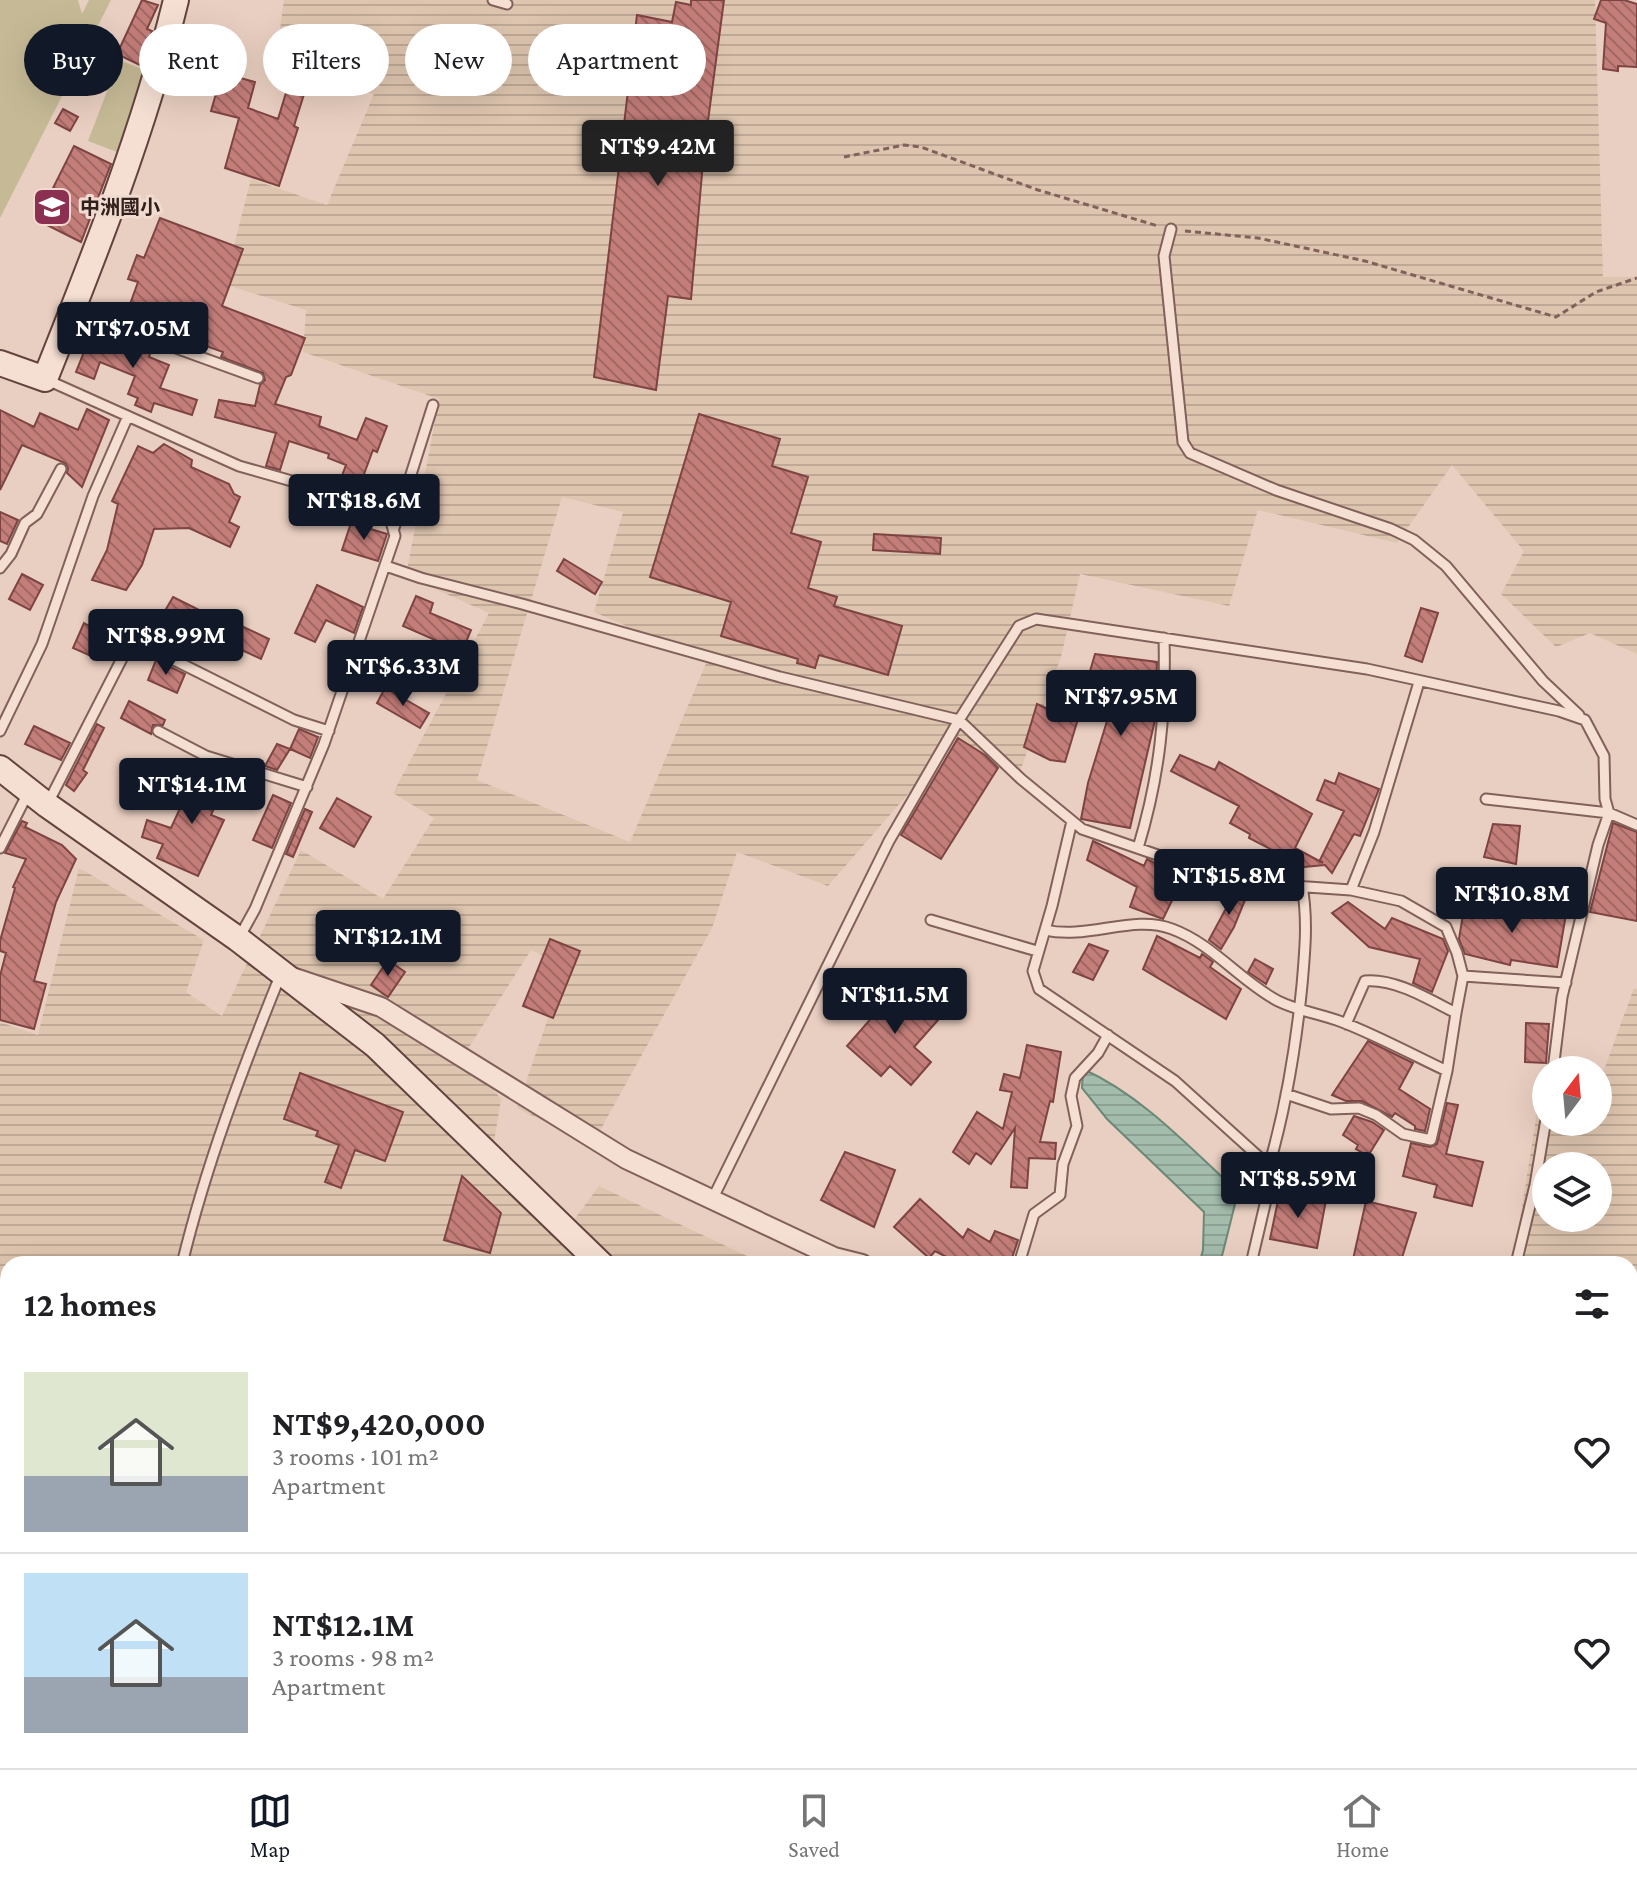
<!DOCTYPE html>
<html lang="en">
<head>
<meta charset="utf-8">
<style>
	:root { --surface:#fff; --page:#f2f2f2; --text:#202124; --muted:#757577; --line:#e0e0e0; --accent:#111827 }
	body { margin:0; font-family:"Crimson Pro","Noto Sans TC",serif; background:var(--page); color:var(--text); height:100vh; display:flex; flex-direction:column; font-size:30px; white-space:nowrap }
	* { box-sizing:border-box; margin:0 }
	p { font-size:26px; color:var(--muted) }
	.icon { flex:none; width:44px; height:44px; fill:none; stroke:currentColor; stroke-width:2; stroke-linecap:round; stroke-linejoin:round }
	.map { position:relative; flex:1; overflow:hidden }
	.sheet { position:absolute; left:0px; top:1256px; width:1638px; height:512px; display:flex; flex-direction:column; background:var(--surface); border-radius:24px 24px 0 0; box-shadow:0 8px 32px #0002 }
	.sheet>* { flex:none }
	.hud { position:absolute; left:24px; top:24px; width:800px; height:72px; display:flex; gap:16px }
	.needle { width:52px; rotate:16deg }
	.fabs { position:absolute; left:1532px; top:1056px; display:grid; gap:16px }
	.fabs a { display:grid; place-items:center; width:80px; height:80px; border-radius:50%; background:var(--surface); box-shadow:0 8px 32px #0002; font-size:40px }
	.price { position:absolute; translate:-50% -68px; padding:0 18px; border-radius:8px; background:var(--accent); color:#fff; font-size:26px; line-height:52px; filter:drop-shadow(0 2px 4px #0008) }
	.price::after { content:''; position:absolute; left:50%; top:48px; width:24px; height:18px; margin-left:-12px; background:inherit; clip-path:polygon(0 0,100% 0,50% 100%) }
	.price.active { background:#222; color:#fff }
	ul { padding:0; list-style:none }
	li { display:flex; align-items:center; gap:24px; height:200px; padding:0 24px }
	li+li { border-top:2px solid var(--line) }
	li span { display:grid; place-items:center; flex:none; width:224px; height:160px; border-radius:0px; color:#555 }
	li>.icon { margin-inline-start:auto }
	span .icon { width:96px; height:96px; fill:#fffc; stroke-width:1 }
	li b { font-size:34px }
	h2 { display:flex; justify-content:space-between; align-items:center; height:96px; padding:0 24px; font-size:34px }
	.chip { padding:0 28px; border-radius:36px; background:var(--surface); box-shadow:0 8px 32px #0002; font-size:28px; line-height:72px }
	.chip.active { background:var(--accent); color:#fff }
	.dock { display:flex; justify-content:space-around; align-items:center; height:112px; border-top:2px solid var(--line); background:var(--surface); font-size:22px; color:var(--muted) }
	.dock a { display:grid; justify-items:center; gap:4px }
	.dock .active { color:var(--accent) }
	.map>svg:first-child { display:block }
	.farmland { fill:url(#farmland-rules); fill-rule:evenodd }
	.grass { fill:#c6ba96 }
	.water { fill:url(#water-rules); stroke:#6b8977; stroke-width:2 }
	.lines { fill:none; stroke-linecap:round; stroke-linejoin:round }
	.stream { stroke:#6b8977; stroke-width:5 }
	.building { fill:url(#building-back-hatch); stroke:#7e4442; stroke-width:2 }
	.lane-casing { stroke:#81615a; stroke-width:13 }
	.street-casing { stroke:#81615a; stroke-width:22 }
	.secondary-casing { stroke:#63433e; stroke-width:28 }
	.path { stroke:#81615a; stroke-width:3; stroke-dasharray:6 4; stroke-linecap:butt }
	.lane { stroke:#f5dfd3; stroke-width:9 }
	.street { stroke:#f5dfd3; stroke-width:18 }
	.secondary { stroke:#f5dfd3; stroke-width:24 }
	.labels { text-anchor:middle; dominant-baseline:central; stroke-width:6; stroke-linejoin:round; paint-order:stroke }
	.poi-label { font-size:20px; font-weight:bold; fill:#32201d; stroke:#f1dbd0; text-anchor:start }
</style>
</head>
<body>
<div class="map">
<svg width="1637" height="1768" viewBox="0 0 1637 1768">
	<defs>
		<pattern id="farmland-rules" width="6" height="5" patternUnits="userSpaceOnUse" patternTransform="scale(2)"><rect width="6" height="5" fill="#dec5af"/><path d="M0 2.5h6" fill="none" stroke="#bfa996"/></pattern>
		<pattern id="water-rules" width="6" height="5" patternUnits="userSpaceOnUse" patternTransform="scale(2)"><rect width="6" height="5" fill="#a3bcac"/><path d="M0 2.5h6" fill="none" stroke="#8da194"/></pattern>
		<pattern id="building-back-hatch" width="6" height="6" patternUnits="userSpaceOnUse" patternTransform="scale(2)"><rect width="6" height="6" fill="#c47e7a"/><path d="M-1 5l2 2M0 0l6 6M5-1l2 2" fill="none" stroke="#a06763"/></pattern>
	</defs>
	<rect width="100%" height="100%" fill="#e9cfc1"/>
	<!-- farmland -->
	<path class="farmland" d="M 284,0 L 1595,0 L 1603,277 L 1637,277 L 1637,654 L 1590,633 L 1556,647 L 1501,594 L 1524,551 L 1452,465 L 1397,543 L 1258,510 L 1229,606 L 1080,574 L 1061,657 L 1018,777 L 955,740 L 828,886 L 737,852 L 712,928 L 592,1145 L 517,1108 L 566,966 L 531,950 L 464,1055 L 501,1099 L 492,1155 L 571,1224 L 599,1186 L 764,1264 L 8,1264 L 8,1760 L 1630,1760 L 1630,1264 L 1513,1264 L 1538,1106 L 1546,1109 L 1546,1122 L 1598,1122 L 1598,1086 L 1634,988 L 1637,989 L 1637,1768 L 0,1768 L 0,1022 L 38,1035 L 79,868 L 204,940 L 186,992 L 222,1016 L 301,850 L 383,899 L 434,818 L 393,793 L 489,613 L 406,576 L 439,399 L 303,352 L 306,310 L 224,284 L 251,179 L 327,205 L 374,94 L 275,66 ZM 562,497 L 623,512 L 594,612 L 707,661 L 630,842 L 477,780 ZM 1546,1166 L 1598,1166 L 1598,1218 L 1546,1218 Z"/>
	<!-- grass -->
	<path class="grass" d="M 0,0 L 78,0 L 82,14 L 89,0 L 111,0 L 0,218 Z
		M 119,60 L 163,77 L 133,158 L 88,141 Z"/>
	<!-- water -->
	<path class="water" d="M 1083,1069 C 1143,1096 1190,1148 1238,1192 L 1220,1264 L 1199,1264 L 1203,1250 L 1204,1212 L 1107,1119 L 1082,1088 Z"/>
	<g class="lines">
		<!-- stream -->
		<path class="stream" d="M 0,1536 L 8,1538
			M 1286,1760 L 1332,1768"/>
	</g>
	<!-- building -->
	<path class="building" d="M 142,0 L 158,5 L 147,29 L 152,31 L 142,66 L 117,54 Z
		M 691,0 L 724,0 L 704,151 L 691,299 L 668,296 L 656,390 L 594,377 L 637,15 L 672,22 L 676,2 L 691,5 Z
		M 1601,0 L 1624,0 L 1637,4 L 1637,67 L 1618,66 L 1618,71 L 1603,69 L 1606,23 L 1594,19 Z
		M 222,73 L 255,82 L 248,108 L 278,119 L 289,83 L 306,88 L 294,126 L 298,128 L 279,186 L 225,168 L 239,118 L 211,111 Z
		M 63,109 L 78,117 L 70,131 L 55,123 Z
		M 74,146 L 111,164 L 81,242 L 37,220 Z
		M 160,218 L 243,249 L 222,306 L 305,338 L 291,375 L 286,377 L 275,404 L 321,417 L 319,426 L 357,440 L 366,418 L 387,426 L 377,452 L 373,450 L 357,493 L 338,486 L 346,465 L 328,458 L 329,454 L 289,441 L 280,470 L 266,466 L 276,433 L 215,417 L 219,400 L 255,406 L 260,385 L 265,380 L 263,373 L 221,357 L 223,352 L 159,329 L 157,333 L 124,321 L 138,282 L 128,279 L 137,255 L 144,258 Z
		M 94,327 L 152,348 L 149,357 L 169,365 L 160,388 L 197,400 L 192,415 L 154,403 L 151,412 L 135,405 L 138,398 L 128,394 L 135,376 L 100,362 L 94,379 L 76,372 Z
		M 87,409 L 109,420 L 82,487 L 67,473 L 68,468 L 65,463 L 22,445 L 0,490 L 0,410 L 34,427 L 40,413 L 78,430 Z
		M 699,414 L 780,439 L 772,466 L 808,477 L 791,533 L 821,542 L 808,588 L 837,597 L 834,606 L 902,626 L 888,675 L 819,655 L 815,668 L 797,663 L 798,659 L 721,636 L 731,602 L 650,577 Z
		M 164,444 L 192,460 L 191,467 L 229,484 L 234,494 L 240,497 L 229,522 L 239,527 L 230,547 L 189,528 L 154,529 L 142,565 L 126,590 L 92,580 L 107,550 L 118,504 L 112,501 L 138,446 L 153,453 Z
		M 0,512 L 18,520 L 7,544 L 0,541 Z
		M 351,523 L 387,534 L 378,561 L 342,550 Z
		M 874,534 L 941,538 L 940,554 L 873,550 Z
		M 564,559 L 602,582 L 595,594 L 557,571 Z
		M 22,574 L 43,585 L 30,610 L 9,599 Z
		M 317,585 L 363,607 L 354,633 L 326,620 L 315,642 L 295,633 Z
		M 416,596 L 433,603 L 430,613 L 471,630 L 454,671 L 441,665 L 449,646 L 403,626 Z
		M 173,597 L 229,625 L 231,621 L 269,639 L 261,659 L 208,634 L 196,658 L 155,628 Z
		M 1421,608 L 1438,613 L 1422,662 L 1405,656 Z
		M 84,623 L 109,637 L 98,659 L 73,648 Z
		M 1095,654 L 1157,662 L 1155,720 L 1130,828 L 1081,819 L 1088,783 L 1111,708 L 1102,706 L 1106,683 L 1088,678 Z
		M 156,660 L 185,674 L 177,693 L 148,680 Z
		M 385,688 L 429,713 L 420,728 L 377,703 Z
		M 129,701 L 165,720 L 163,725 L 153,725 L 151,734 L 121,718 Z
		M 1037,704 L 1063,716 L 1078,719 L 1065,762 L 1050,760 L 1024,747 Z
		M 97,724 L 104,728 L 83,770 L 87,773 L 74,791 L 66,785 Z
		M 34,726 L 70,743 L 61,760 L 25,744 Z
		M 299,729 L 318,737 L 310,758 L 290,749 Z
		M 958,738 L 985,755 L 998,768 L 941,859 L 901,835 Z
		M 277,744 L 290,749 L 277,770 L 265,766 Z
		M 1180,755 L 1215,770 L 1219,762 L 1312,814 L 1295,848 L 1323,863 L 1320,860 L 1344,811 L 1317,800 L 1325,780 L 1335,784 L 1339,773 L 1379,789 L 1360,836 L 1354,834 L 1332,873 L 1325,865 L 1293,868 L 1288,878 L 1268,877 L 1280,854 L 1249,838 L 1250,834 L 1230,823 L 1239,806 L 1171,771 Z
		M 210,765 L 230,773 L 211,815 L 224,820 L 198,876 L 157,858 L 163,844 L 142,837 L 147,820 L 171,828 L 187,793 L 195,797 Z
		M 273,795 L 291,803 L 272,848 L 253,840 Z
		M 337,798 L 371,817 L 354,847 L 320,828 Z
		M 305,809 L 312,812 L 293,857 L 286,854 Z
		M 22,821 L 27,823 L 25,827 L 62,845 L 76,859 L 56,902 L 34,981 L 46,984 L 34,1029 L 0,1020 L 0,976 L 6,953 L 0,951 L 0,941 L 15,888 L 13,887 L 26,859 L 5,853 Z
		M 1613,823 L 1637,832 L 1637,921 L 1590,912 Z
		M 1493,824 L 1520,826 L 1516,864 L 1484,857 Z
		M 1093,841 L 1144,866 L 1147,859 L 1183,878 L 1163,919 L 1130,907 L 1137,887 L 1087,860 Z
		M 1231,888 L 1249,890 L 1234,927 L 1221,949 L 1209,940 L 1230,901 L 1226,899 Z
		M 1348,902 L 1385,929 L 1392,918 L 1443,939 L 1448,951 L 1432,992 L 1413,983 L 1420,959 L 1369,947 L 1332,913 Z
		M 1465,902 L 1522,912 L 1523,907 L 1566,914 L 1557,967 L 1511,960 L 1510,965 L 1465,954 L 1459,939 Z
		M 1157,936 L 1200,958 L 1202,954 L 1213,962 L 1210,967 L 1241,989 L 1226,1019 L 1143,969 Z
		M 550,939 L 580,951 L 553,1018 L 523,1006 Z
		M 1089,944 L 1108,951 L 1093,980 L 1073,972 Z
		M 1255,959 L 1273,969 L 1266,984 L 1248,972 Z
		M 388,960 L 405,972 L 388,997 L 371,985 Z
		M 893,981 L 938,1020 L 914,1047 L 931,1062 L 911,1085 L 890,1066 L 881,1076 L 847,1046 L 889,998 L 883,993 Z
		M 1526,1023 L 1549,1024 L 1546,1063 L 1525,1062 Z
		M 1368,1041 L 1413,1063 L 1399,1089 L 1430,1109 L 1425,1131 L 1415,1129 L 1415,1126 L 1395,1113 L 1392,1117 L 1362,1101 L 1346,1101 L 1332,1095 Z
		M 1027,1045 L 1061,1052 L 1053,1102 L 1050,1101 L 1040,1142 L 1056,1143 L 1055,1159 L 1029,1158 L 1027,1188 L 1011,1187 L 1015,1128 L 991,1164 L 976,1153 L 969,1164 L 953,1152 L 977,1112 L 1003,1129 L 1012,1092 L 1000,1090 L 1004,1074 L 1020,1078 Z
		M 300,1073 L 403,1112 L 385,1161 L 355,1150 L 341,1188 L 325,1182 L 339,1145 L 316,1136 L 318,1131 L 284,1119 Z
		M 1447,1103 L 1458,1105 L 1446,1154 L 1483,1162 L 1472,1206 L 1434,1197 L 1437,1185 L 1403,1176 L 1411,1143 L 1430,1147 L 1437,1144 Z
		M 1354,1116 L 1372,1122 L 1384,1130 L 1368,1156 L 1356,1149 L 1358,1145 L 1343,1135 Z
		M 845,1152 L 895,1170 L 874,1227 L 821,1200 Z
		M 462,1176 L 501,1213 L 490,1253 L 444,1240 Z
		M 1280,1191 L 1326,1200 L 1317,1248 L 1270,1239 Z
		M 920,1199 L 963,1238 L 968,1229 L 990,1242 L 995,1231 L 1018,1240 L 1010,1264 L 960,1264 L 935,1251 L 929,1258 L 894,1227 Z
		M 1366,1201 L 1416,1213 L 1400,1264 L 1352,1264 Z"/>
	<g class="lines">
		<defs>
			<path id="lane" d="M 493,0 L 507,4
				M 1171,229 L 1164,256 L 1183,442 L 1190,453 L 1276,490 L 1391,529 L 1414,540 L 1446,566 L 1543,681 L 1579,715
				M 74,311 L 258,378
				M 45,379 L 239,466 L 341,495 L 389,514 L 395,536 L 324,744 L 255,909 L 239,938
				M 394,528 L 433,405
				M 386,566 L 421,578 L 522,604 L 780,677 L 959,720 L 1021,779 L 1082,829 L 1236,882 L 1351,890 L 1401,901 L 1446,927 L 1457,953 L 1463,976 L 1566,983
				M 0,568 L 11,554 L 25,523 L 37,514 L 61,469
				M 0,731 L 42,644 L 93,496 L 128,416
				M 158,731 L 206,756 L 307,787
				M 1486,799 L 1609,813 L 1637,825
				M 47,805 L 132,639 L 294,720 L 329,731
				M 1072,821 L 1052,906 L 1033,971 L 1039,989 L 1175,1081 L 1269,1166 L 1270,1183 L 1251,1264
				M 0,848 L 29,791
				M 1138,848 C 1160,775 1166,714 1164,638
				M 1351,890 L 1374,832 L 1419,682
				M 931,920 L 1037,951
				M 1045,930 C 1088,940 1133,914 1172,929 C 1213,944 1240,981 1278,1001 C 1298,1011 1321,1014 1342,1022 C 1378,1036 1413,1055 1447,1071
				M 1346,1024 L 1365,981 C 1395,978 1430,1000 1456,1013 L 1463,976
				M 1286,1094 L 1331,1109 L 1359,1108 L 1376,1115 L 1403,1134 L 1431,1140 L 1447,1071 L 1456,1013
				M 1269,1166 C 1286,1107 1296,1046 1302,985 C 1305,951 1308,919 1302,886
				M 712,1200 L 889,841 L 959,720 L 1019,626 L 1036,619 L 1367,669 L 1559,711 L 1585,720 L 1604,756 L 1605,799 L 1609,813 L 1598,845 L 1562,997 L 1553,1070
				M 182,1264 C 206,1165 242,1070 280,976
				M 1019,1264 L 1034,1214 L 1060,1195 L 1063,1164 L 1077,1126 L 1071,1096 L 1075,1078 L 1098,1053 L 1108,1035
				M 1516,1264 L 1535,1185 L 1546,1119
				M 0,1335 L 8,1337
				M 0,1573 L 8,1575
				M 904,1768 L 906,1760"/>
			<path id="street" d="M 295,978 L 381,1007 L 626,1159 L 834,1257 L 862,1264
				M 1630,1290 L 1637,1290"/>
			<path id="secondary" d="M 0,363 L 45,379 C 95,254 144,131 176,0
				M 0,768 L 47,805 L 238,939 L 375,1045 L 601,1264
				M 1110,1760 L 1118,1768"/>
		</defs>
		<!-- lane casing -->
		<use href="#lane" class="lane-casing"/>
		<!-- street casing -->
		<use href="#street" class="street-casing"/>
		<!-- secondary casing -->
		<use href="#secondary" class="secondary-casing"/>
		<!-- path -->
		<path class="path" d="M 844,157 L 904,145 L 921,147 L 1038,190 L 1158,226
			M 1185,231 L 1258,238 L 1365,261 L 1556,317 L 1596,292 L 1637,278"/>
		<!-- lane -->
		<use href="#lane" class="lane"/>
		<!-- street -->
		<use href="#street" class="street"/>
		<!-- secondary -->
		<use href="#secondary" class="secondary"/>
	</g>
	<!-- icons -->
	<defs>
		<symbol id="school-square" viewBox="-11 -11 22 22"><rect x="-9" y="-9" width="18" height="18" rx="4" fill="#8b3051" stroke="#f1dbd0"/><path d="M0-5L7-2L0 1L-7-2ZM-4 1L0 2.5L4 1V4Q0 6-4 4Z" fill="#fff"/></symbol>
	</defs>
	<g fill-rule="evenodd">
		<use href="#school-square" x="30" y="185" width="44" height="44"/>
	</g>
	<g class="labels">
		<!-- poi labels -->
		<g class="poi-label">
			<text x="80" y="207">中洲國小</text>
		</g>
	</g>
</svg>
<div class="fabs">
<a><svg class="needle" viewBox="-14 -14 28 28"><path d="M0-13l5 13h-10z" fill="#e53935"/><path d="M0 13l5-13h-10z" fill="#757577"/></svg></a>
<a><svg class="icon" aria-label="layers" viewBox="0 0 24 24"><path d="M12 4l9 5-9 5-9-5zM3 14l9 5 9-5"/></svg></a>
</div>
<b class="price active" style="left:658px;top:188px">NT$9.42M</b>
<b class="price" style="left:133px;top:370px">NT$7.05M</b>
<b class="price" style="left:364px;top:542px">NT$18.6M</b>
<b class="price" style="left:166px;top:677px">NT$8.99M</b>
<b class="price" style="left:403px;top:708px">NT$6.33M</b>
<b class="price" style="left:1121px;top:738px">NT$7.95M</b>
<b class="price" style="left:192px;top:826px">NT$14.1M</b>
<b class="price" style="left:1229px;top:917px">NT$15.8M</b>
<b class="price" style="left:1512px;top:935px">NT$10.8M</b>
<b class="price" style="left:388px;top:978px">NT$12.1M</b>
<b class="price" style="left:895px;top:1036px">NT$11.5M</b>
<b class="price" style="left:1298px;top:1220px">NT$8.59M</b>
<div class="hud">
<a class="chip active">Buy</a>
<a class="chip">Rent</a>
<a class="chip">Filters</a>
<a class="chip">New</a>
<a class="chip">Apartment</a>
</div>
<section class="sheet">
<h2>12 homes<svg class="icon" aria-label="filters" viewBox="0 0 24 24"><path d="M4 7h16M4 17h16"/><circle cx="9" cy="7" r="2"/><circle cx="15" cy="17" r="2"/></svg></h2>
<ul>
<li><span style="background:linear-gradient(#dfe7d0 65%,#9aa5b1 0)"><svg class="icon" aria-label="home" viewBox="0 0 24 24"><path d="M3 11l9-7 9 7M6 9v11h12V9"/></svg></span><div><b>NT$9,420,000</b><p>3 rooms · 101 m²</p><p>Apartment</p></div><svg class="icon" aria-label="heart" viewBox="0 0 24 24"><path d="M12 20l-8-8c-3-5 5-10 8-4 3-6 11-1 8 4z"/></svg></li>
<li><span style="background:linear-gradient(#bfe0f5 65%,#9aa5b1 0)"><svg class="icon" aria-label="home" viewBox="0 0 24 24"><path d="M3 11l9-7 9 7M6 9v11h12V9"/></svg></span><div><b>NT$12.1M</b><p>3 rooms · 98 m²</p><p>Apartment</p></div><svg class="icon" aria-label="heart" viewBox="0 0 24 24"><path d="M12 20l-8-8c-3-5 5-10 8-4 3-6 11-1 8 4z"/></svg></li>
</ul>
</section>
</div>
<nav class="dock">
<a class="active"><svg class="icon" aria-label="map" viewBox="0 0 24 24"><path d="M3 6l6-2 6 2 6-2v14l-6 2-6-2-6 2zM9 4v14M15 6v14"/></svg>Map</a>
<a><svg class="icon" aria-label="saved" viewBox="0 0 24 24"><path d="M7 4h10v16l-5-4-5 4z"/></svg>Saved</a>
<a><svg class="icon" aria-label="home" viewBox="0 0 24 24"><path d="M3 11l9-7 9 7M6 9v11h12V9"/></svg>Home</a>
</nav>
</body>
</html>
